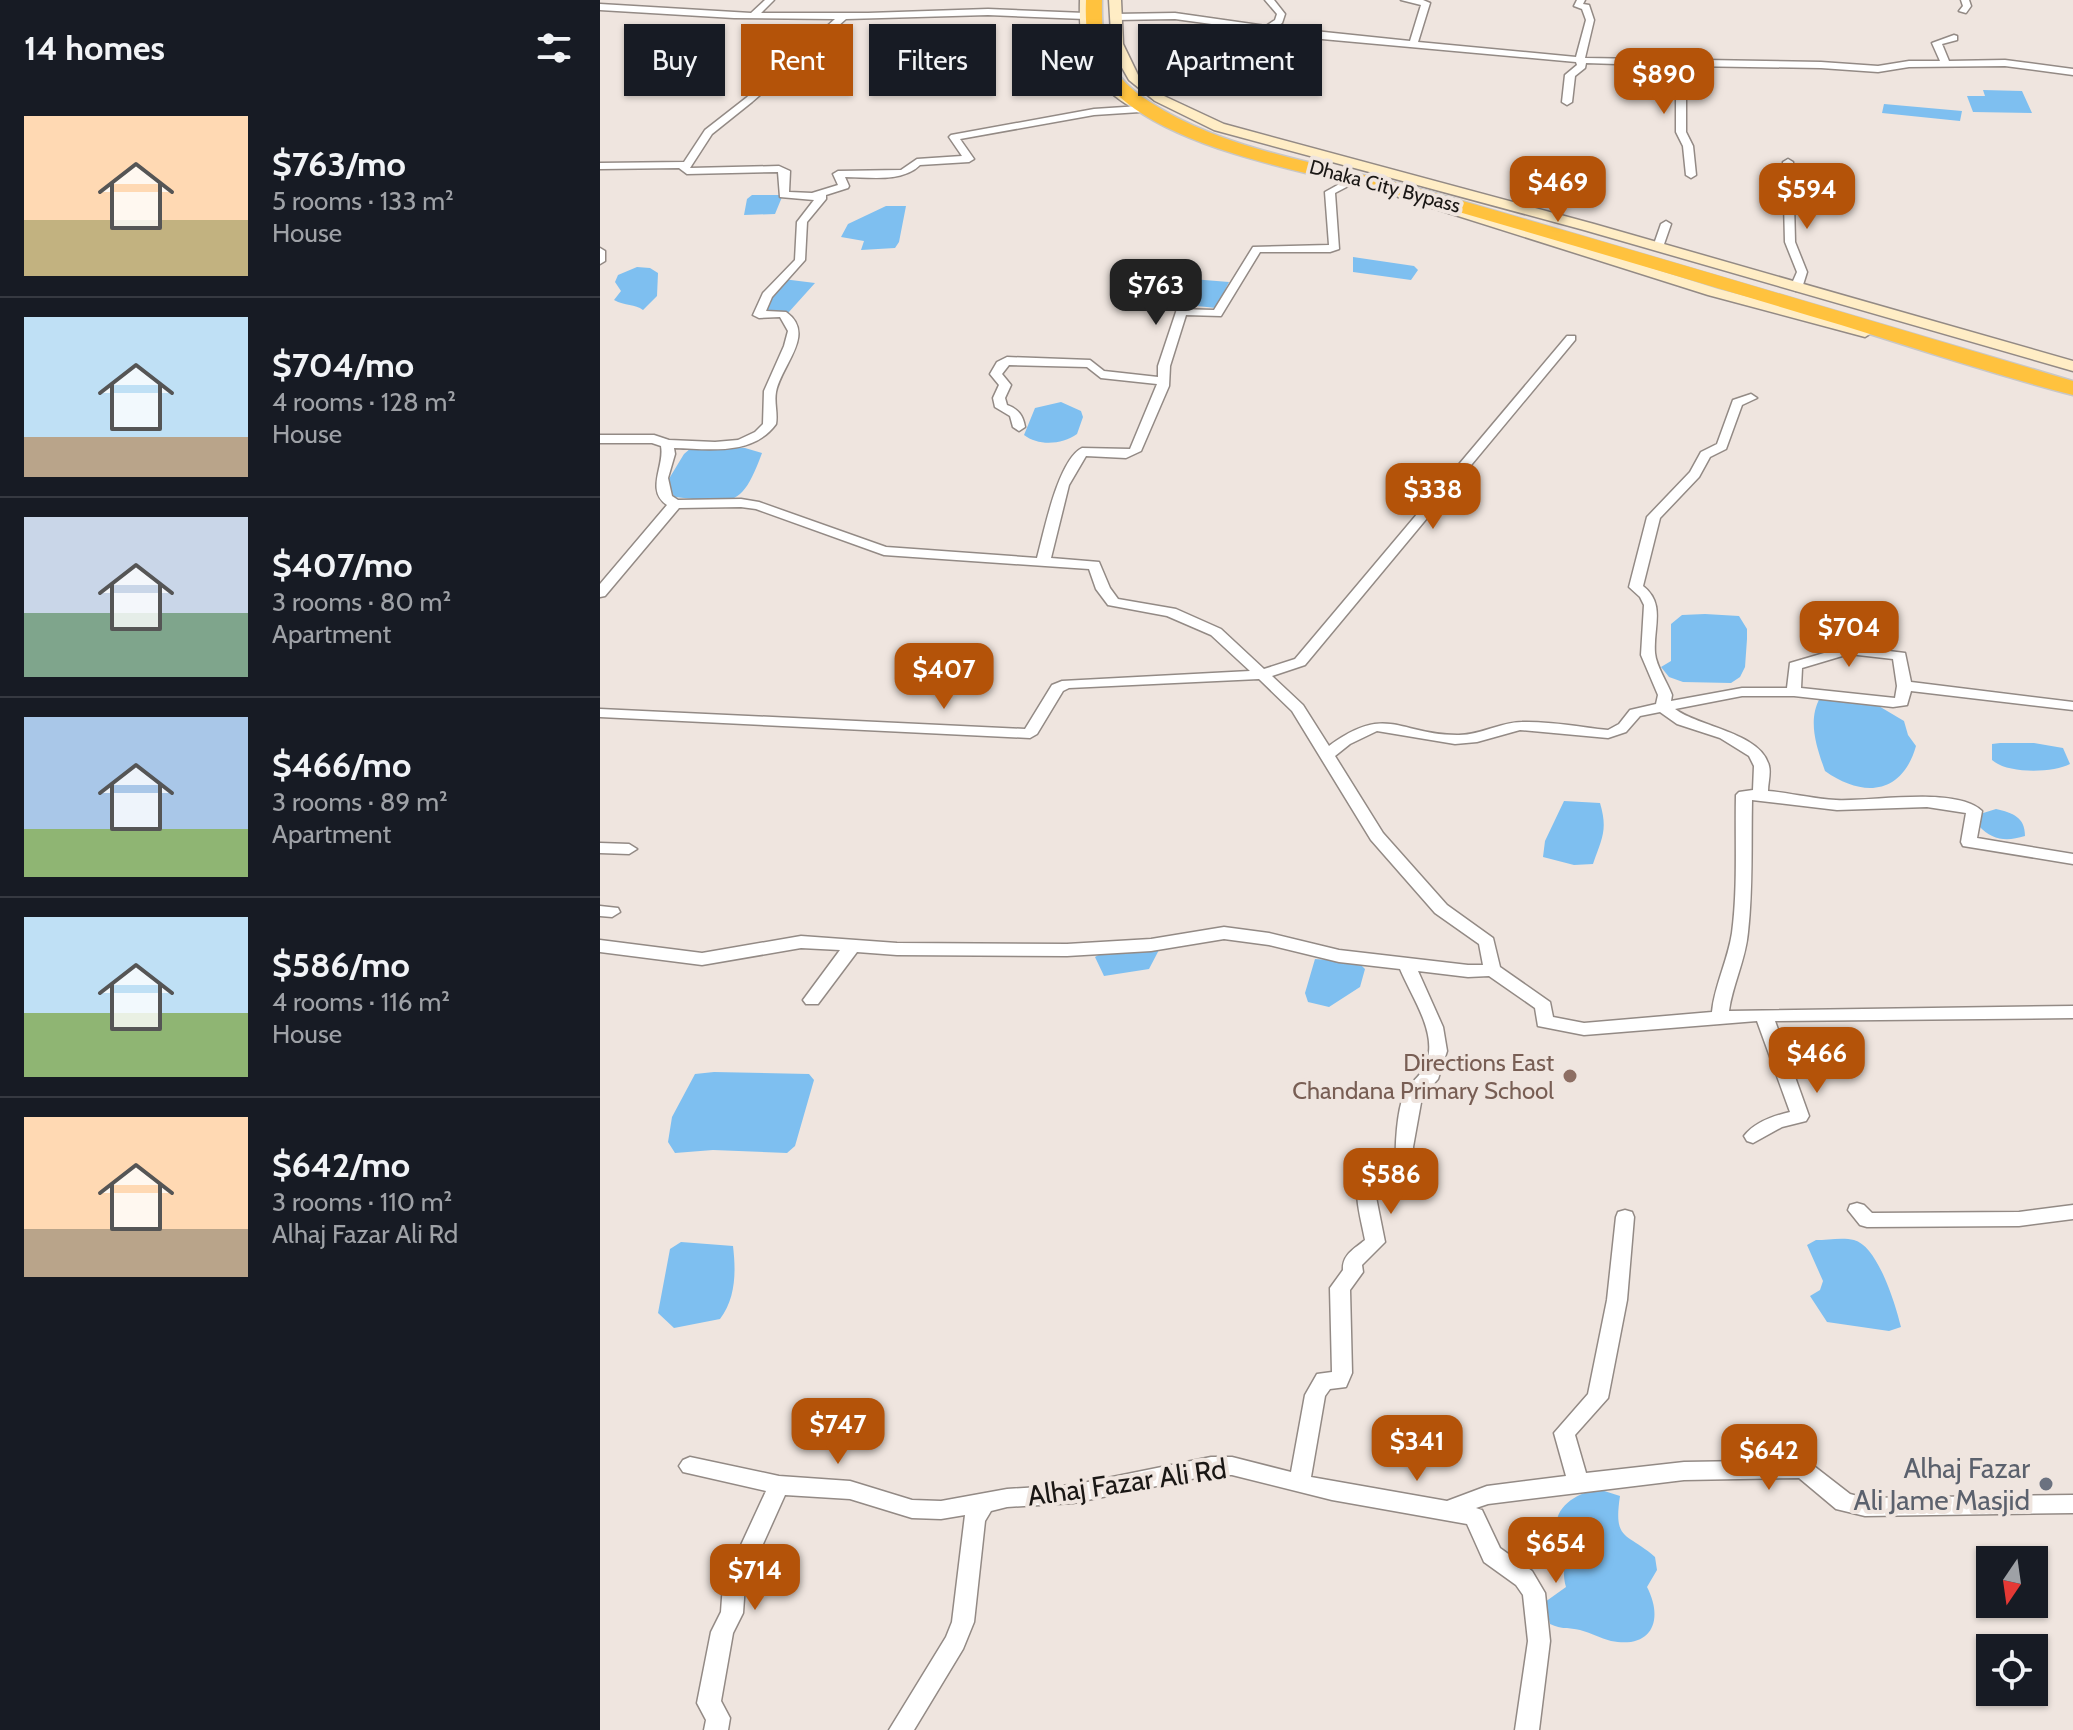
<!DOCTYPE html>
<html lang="en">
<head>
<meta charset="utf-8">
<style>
	:root { --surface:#171b24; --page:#20242c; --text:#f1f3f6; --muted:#9ea1a6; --line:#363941; --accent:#b45309 }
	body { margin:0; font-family:Cabin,sans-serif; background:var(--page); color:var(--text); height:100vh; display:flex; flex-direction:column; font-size:30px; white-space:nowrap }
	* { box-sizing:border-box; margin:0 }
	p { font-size:26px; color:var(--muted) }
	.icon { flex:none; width:44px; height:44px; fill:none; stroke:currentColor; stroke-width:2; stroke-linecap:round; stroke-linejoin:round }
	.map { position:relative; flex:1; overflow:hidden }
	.side { display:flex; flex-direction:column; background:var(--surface); width:600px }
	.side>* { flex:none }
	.guide { position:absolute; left:24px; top:24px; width:760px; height:72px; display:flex; gap:16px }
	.needle { width:52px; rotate:193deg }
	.fabs { position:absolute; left:1376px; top:1546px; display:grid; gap:16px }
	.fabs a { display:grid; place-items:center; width:72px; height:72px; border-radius:0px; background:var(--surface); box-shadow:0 2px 6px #0004; font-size:40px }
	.price { position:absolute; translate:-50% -68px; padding:0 18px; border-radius:16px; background:var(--accent); color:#fff; font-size:26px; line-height:52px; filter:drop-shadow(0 2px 4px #0008) }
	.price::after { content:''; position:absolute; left:50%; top:48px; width:24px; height:18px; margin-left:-12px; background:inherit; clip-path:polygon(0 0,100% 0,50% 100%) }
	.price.current { background:#222; color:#fff }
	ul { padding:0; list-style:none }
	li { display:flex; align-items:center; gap:24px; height:200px; padding:0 24px }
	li+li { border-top:2px solid var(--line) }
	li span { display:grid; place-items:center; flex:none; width:224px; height:160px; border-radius:0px; color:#555 }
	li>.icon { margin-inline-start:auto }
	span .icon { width:96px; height:96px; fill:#fffc; stroke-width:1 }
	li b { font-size:34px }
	h2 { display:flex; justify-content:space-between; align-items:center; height:96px; padding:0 24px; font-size:34px }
	.pill { padding:0 28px; border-radius:0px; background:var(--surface); box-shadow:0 2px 6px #0004; font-size:28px; line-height:72px }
	.pill.current { background:var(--accent); color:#fff }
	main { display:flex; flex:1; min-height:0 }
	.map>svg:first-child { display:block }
	.water { fill:#7ebff0 }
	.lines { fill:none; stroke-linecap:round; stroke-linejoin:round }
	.street-casing { stroke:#938a85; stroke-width:3 }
	.secondary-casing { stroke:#938a85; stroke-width:3 }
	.highway-casing { stroke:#c8c7c7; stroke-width:3 }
	.street { fill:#fff; fill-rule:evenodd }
	.secondary { fill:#ffedc5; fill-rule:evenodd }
	.highway { fill:#ffc23e; fill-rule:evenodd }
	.education-dot { fill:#8d6e63; stroke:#efe5df; stroke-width:3 }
	.worship-dot { fill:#6b7280; stroke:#efe5df; stroke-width:3 }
	.labels { text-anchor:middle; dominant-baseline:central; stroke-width:8; stroke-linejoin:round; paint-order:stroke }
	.far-street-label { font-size:20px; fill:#1a1715; stroke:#efe5df }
	.education-label { font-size:24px; fill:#785e54; stroke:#efe5df; text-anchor:end }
	.near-worship-label { font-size:28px; fill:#5b616d; stroke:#efe5df; text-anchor:end }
	.near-street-label { font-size:28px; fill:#1a1715; stroke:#efe5df }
</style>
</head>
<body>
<main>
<section class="side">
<h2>14 homes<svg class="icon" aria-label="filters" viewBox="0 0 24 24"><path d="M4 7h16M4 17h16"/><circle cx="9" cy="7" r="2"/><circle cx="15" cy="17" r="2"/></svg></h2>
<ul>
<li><span style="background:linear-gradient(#ffd9b3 65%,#c2b280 0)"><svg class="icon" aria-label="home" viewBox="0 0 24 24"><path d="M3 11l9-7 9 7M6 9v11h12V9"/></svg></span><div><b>$763/mo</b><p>5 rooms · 133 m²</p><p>House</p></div></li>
<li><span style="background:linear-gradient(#bfe0f5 75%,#b9a48a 0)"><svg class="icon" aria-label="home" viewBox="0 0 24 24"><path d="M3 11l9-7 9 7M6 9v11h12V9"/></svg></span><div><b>$704/mo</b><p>4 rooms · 128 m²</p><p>House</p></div></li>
<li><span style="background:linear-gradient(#c9d6e8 60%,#7fa58c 0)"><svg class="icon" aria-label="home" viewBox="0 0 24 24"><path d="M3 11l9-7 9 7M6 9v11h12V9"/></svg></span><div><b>$407/mo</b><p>3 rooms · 80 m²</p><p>Apartment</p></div></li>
<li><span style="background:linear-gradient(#a9c7e8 70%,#8fb573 0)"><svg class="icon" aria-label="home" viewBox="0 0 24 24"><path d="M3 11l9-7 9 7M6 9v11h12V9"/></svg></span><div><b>$466/mo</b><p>3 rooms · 89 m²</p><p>Apartment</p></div></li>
<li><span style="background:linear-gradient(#bfe0f5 60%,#8fb573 0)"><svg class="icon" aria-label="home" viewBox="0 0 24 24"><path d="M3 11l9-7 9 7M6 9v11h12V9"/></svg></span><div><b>$586/mo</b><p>4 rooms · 116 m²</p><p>House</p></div></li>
<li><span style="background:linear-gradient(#ffd9b3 70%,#b9a48a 0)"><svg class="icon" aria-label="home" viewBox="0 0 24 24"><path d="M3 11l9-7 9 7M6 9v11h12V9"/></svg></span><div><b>$642/mo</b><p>3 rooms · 110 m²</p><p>Alhaj Fazar Ali Rd</p></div></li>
</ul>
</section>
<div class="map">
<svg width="1473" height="1730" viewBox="0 0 1473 1730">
	<rect width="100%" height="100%" fill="#efe5df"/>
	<!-- water -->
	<path class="water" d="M 1383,90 L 1422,91 L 1432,113 L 1373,112 L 1367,96 L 1385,96 Z
		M 1284,104 L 1362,111 L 1360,121 L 1282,113 Z
		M 152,195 L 179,195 L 182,197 L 175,214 L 144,215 L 147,199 Z
		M 286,206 L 306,206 L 299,242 L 295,248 L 261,250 L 264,241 L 241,237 L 248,224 Z
		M 753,257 L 814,266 L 818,270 L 811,280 L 753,272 Z
		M 583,260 L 565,304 L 536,302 L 551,266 Z
		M 37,267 L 50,268 L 58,273 L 57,296 L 43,310 C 35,304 25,306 14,300 L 21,291 L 15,282 L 18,275 Z
		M 183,279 L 215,283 L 188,313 L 165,313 L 165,303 Z
		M 592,279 L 629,282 L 616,308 L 578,304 Z
		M 461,402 L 481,411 L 483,417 L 477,434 C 462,445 438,446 424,435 L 435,408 Z
		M 116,446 L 145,448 L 162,453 C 141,510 133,503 75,497 L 68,490 L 67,482 L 84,454 L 91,448 Z
		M 1105,614 L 1139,616 L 1147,629 L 1147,639 L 1145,667 L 1140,677 L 1131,683 L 1083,682 L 1069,677 L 1061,667 L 1071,661 L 1071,624 L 1082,615 Z
		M 1220,698 L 1277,705 L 1304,721 L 1308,735 L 1316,746 C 1302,795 1263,798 1225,771 C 1217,748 1207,721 1220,698 Z
		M 1400,743 L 1434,743 L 1463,748 L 1470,764 C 1453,773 1407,774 1392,760 L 1392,744 Z
		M 964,801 L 1000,803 C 1008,830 1002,838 993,864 L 974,865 L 943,857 L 945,841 Z
		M 1396,809 C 1413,813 1425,817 1425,836 C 1406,842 1392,840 1379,826 L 1380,814 Z
		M 560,948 L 549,969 L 504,976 L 495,957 L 500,954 Z
		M 715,959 L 758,962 L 765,969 L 760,987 L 729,1007 L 708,1002 L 705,993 Z
		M 114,1072 L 209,1074 L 214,1080 L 195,1146 L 187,1153 L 113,1150 L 75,1153 L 68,1142 L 72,1117 L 95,1074 Z
		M 1216,1240 C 1227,1240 1243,1237 1254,1240 C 1278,1246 1296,1306 1301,1327 L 1289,1331 L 1227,1322 L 1210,1296 L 1220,1290 L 1223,1281 L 1207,1245 Z
		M 81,1242 L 133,1246 C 136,1271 136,1298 120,1319 L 74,1328 L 58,1313 L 70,1249 Z
		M 998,1489 L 1020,1496 C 1013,1542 1027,1532 1055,1557 L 1057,1570 L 1047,1587 C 1064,1620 1052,1649 1011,1641 C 1000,1638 991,1633 980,1630 C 969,1627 962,1630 950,1624 L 945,1602 L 966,1587 C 962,1574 965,1562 964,1548 C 963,1542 958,1537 957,1530 C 953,1506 978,1493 998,1489 Z"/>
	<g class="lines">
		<defs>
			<path id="street" d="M 165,0 L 174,0 L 161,13 L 268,13 L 388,9 L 485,13 L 489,16 L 485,19 L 388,15 L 246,19 L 152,102 L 112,134 L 90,168 L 179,166 L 190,171 L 189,192 L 212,193 L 238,185 L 233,174 L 238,171 L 301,170 L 317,159 L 362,156 L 349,137 L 351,135 L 494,109 L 540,106 L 545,109 L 540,112 L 494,115 L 360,139 L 374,159 L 369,162 L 320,165 C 302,183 269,177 245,177 L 249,186 L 248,188 L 226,195 L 226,199 L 207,222 L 205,260 L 172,297 L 166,311 L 186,312 C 217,334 181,365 176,392 C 174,403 178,413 176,424 C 153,456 109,449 74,448 L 75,454 L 68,478 L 72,496 L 78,500 L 141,499 L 159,502 L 286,547 L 437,558 C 444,532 458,460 482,448 L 530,449 L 557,384 L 501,378 L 487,367 L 409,365 L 402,374 L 411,385 L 405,398 L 407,405 C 418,409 423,415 425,427 L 419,431 L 413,427 L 410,416 L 395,407 L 393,398 L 399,385 L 390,374 L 397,362 L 407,357 L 490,360 L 504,371 L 558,377 L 558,366 L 577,309 L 614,310 L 653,247 L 729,245 L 725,192 L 752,177 L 757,180 L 756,182 L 735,193 L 739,249 L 730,252 L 660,252 L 621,316 L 586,315 L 570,366 L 569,386 L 541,451 L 526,458 L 486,456 L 469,485 L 451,558 L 499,562 L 510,588 L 518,599 L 576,609 L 621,629 L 664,669 L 695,659 L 967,336 L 975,336 L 975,340 L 705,665 L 672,676 L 703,705 L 729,746 C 787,703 799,735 857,735 C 879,736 900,722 922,722 C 950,721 980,727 1008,730 L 1019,724 L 1030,710 L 1056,704 L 1058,695 L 1041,655 L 1044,605 L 1040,597 L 1029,587 L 1047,517 L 1090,472 L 1101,452 L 1117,444 L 1133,400 L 1151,394 L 1157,398 L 1142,405 L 1126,449 L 1110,457 L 1099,477 L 1060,518 L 1043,586 C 1066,604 1053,627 1055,653 C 1056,666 1067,682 1072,695 L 1071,701 L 1142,688 L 1187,688 L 1190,663 L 1248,646 L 1305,653 L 1311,682 L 1473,702 L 1473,710 L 1311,691 L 1307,705 L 1293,707 L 1194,696 L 1142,696 L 1075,709 C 1099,727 1162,733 1169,766 C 1171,773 1168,783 1168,791 C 1191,793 1213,799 1236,800 C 1271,802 1356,786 1382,811 L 1377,838 L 1473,854 L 1473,864 L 1363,846 L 1361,842 L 1366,813 L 1327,807 L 1237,810 L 1152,800 C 1151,843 1153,888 1148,932 C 1146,959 1132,986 1129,1011 L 1473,1006 L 1473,1018 L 1175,1021 L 1209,1116 L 1206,1121 L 1182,1127 L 1153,1143 L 1147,1141 L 1144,1136 C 1155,1122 1173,1116 1190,1112 L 1157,1021 L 984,1035 L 938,1026 L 935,1008 L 889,976 L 868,977 L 818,971 L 843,1027 L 847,1051 L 838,1079 L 822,1097 L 813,1147 L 815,1168 L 813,1173 L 777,1181 L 775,1192 L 785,1242 L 762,1265 L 763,1272 L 750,1290 L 752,1373 L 746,1387 L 730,1389 L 725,1396 L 711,1477 L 847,1501 L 887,1486 L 966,1476 L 954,1433 L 988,1394 L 1007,1300 L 1016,1217 L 1018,1212 L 1025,1210 L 1032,1212 L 1034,1217 L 1027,1300 L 1008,1398 L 975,1435 L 986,1473 L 1084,1462 L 1203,1460 L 1210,1463 L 1250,1494 L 1265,1498 L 1473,1495 L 1473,1513 L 1265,1516 L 1236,1509 L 1199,1478 L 1084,1480 L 888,1504 L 876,1508 L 882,1510 L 900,1548 L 932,1571 L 945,1593 L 950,1641 L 939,1730 L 915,1730 L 928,1641 L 923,1595 L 916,1585 L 884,1562 L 867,1524 L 732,1500 L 632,1475 L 611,1475 L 473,1503 L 407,1507 L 391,1511 L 385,1521 L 374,1622 L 363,1649 L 314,1730 L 289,1730 L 346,1637 L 352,1622 L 365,1515 L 341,1519 L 312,1518 L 250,1499 L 185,1495 L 145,1584 L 143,1613 L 133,1633 L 121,1701 L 130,1718 L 128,1730 L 104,1730 L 106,1720 L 97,1703 L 111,1632 L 121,1612 L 123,1584 L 166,1491 L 83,1472 L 79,1466 L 83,1460 L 90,1457 L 179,1476 L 250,1481 L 312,1500 L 341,1501 L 407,1489 L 473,1485 L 611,1457 L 632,1457 L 691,1472 L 705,1395 L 717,1374 L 732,1372 L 730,1288 L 743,1270 C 742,1255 754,1249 765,1240 C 761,1218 752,1192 761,1171 L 796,1163 C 795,1145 797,1112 804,1094 C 811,1079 826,1076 829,1052 C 832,1025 810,993 800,969 L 739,962 L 669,945 L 624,939 L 551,951 L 467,956 L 297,955 L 257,952 L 218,1004 L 206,1004 L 203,1000 L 240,950 L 201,948 L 102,965 L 0,952 L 0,940 L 102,953 L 201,936 L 297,943 L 467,944 L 551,939 L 624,927 L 669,933 L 739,950 L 868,965 L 883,965 L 879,944 L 835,913 L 771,840 L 692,711 L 659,679 L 469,688 L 463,691 L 437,734 L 430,738 L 0,717 L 0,709 L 425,729 L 452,685 L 462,681 L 650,671 L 611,635 L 567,616 L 508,605 L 496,589 L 489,569 L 284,555 L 156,509 L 141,507 L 79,508 L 5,596 L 0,597 L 0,584 L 67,505 C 45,490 65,466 61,446 L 52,443 L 0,443 L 0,435 L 54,435 L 69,440 L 115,442 L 138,440 L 155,432 L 163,424 L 164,391 L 184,346 L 188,331 L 180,317 L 159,318 L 153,315 L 163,293 L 195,260 L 197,222 L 214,200 L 180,197 L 178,172 L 87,174 L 79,168 L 0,169 L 0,163 L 84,162 L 105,130 L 146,98 L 235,19 L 134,18 L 0,10 L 0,4 L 151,13 ZM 1249,654 L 1293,659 L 1297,686 L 1295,698 L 1201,688 L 1202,668 ZM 1060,712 L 1077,724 L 1120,738 L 1149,756 L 1154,766 L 1153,790 L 1139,792 L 1136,795 C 1135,840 1138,888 1132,933 C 1128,960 1114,987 1112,1012 L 984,1023 L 953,1017 L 950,1002 L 900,967 L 893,938 L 847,905 L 783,833 L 735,756 L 750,744 L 777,731 L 855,744 L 877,742 L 920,730 L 1008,738 L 1026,732 L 1040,716 Z
				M 665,0 L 674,0 L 685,14 L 682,23 L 676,27 L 810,41 L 821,5 L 801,0 L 823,0 L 830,3 L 818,42 L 976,57 L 986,20 L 982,9 L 974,6 L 977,0 L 985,0 L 983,4 L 989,5 L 994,20 L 985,58 L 1221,62 L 1278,66 L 1309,61 L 1340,61 L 1332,43 L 1354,35 L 1357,36 L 1357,40 L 1342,44 L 1349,61 L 1405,60 L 1473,69 L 1473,75 L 1405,66 L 1309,67 L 1278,72 L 1221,68 L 1087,66 L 1079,93 L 1086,96 L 1086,132 L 1093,146 L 1096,175 L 1091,178 L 1086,175 L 1083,146 L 1076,132 L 1076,98 L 1069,95 L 1078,66 L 986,63 L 985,68 L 975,76 L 972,102 L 967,105 L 962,102 L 965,75 L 977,65 L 976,62 L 722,39 L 575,19 L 515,20 L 511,17 L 515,14 L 575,13 L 666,26 L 675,20 L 677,14 Z
				M 1361,0 L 1369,0 L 1371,6 L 1366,13 L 1359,11 L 1363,6 Z
				M 1188,159 L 1193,162 L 1195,242 L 1207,272 L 1202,288 L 1196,291 L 1190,288 L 1197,272 L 1185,242 L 1183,162 Z
				M 1066,221 L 1071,224 L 1063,247 L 1054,249 L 1053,247 L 1061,224 Z
				M 0,248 L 5,251 L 5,261 L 0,264 Z
				M 0,843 L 29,844 L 37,849 L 29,854 L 0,853 Z
				M 0,906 L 18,908 L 20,912 L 12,917 L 0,916 Z
				M 1257,1203 L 1264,1205 L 1272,1213 L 1419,1212 L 1473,1205 L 1473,1219 L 1419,1226 L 1267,1227 L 1260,1225 L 1248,1210 L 1250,1205 Z"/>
			<path id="secondary" d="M 480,0 L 492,0 C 491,52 495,69 538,100 L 538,106 C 528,107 523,102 515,96 C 482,70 479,40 480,0 Z
				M 509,0 L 521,0 L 523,44 L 538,75 L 564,96 L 624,124 L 994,224 L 1473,361 L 1473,371 L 984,230 L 614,130 L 555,101 L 529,80 L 512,50 Z
				M 803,190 L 1118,289 L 1271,329 L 1273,332 L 1265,337 L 1108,295 L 798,197 L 796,194 Z"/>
			<path id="highway" d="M 486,0 L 502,0 C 501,48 507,75 550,102 C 629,154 741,166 831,192 C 1045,253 1259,317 1473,381 L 1473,395 C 1395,375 1318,349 1241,325 C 1104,284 966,243 828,203 C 741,178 608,160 535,109 C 495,81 484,48 486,0 Z"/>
		</defs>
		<!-- street casing -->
		<use href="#street" class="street-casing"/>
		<!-- secondary casing -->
		<use href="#secondary" class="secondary-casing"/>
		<!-- highway casing -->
		<use href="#highway" class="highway-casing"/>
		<!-- street -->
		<use href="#street" class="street"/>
		<!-- secondary -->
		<use href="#secondary" class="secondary"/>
		<!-- highway -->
		<use href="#highway" class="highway"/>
	</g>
	<!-- markers -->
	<circle class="education-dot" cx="970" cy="1076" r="8"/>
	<circle class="worship-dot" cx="1446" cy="1484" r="8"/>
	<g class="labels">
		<!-- far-street labels -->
		<g class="far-street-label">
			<text transform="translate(785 186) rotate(15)">Dhaka City Bypass</text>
		</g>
		<!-- education labels -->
		<g class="education-label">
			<text x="954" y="1062">Directions East<tspan x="954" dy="28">Chandana Primary School</tspan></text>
		</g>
		<!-- near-worship labels -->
		<g class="near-worship-label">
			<text x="1430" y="1468">Alhaj Fazar<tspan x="1430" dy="32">Ali Jame Masjid</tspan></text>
		</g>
		<!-- near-street labels -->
		<g class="near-street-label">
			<text transform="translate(527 1482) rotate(-8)">Alhaj Fazar Ali Rd</text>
		</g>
	</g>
</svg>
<div class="fabs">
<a><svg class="needle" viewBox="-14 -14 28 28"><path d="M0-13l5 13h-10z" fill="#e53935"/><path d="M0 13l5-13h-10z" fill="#9ea1a6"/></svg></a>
<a><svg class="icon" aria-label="locate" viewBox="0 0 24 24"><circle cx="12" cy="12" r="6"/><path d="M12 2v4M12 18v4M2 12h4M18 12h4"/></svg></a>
</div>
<b class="price" style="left:1064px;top:116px">$890</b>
<b class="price" style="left:958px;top:224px">$469</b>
<b class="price" style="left:1207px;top:231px">$594</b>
<b class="price current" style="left:556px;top:327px">$763</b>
<b class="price" style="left:833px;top:531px">$338</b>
<b class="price" style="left:1249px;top:669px">$704</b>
<b class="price" style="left:344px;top:711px">$407</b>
<b class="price" style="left:1217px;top:1095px">$466</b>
<b class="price" style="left:791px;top:1216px">$586</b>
<b class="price" style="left:238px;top:1466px">$747</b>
<b class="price" style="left:817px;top:1483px">$341</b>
<b class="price" style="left:1169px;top:1492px">$642</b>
<b class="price" style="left:956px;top:1585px">$654</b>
<b class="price" style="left:155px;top:1612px">$714</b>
<div class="guide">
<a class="pill">Buy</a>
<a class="pill current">Rent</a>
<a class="pill">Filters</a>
<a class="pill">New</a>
<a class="pill">Apartment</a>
</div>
</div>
</main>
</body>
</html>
